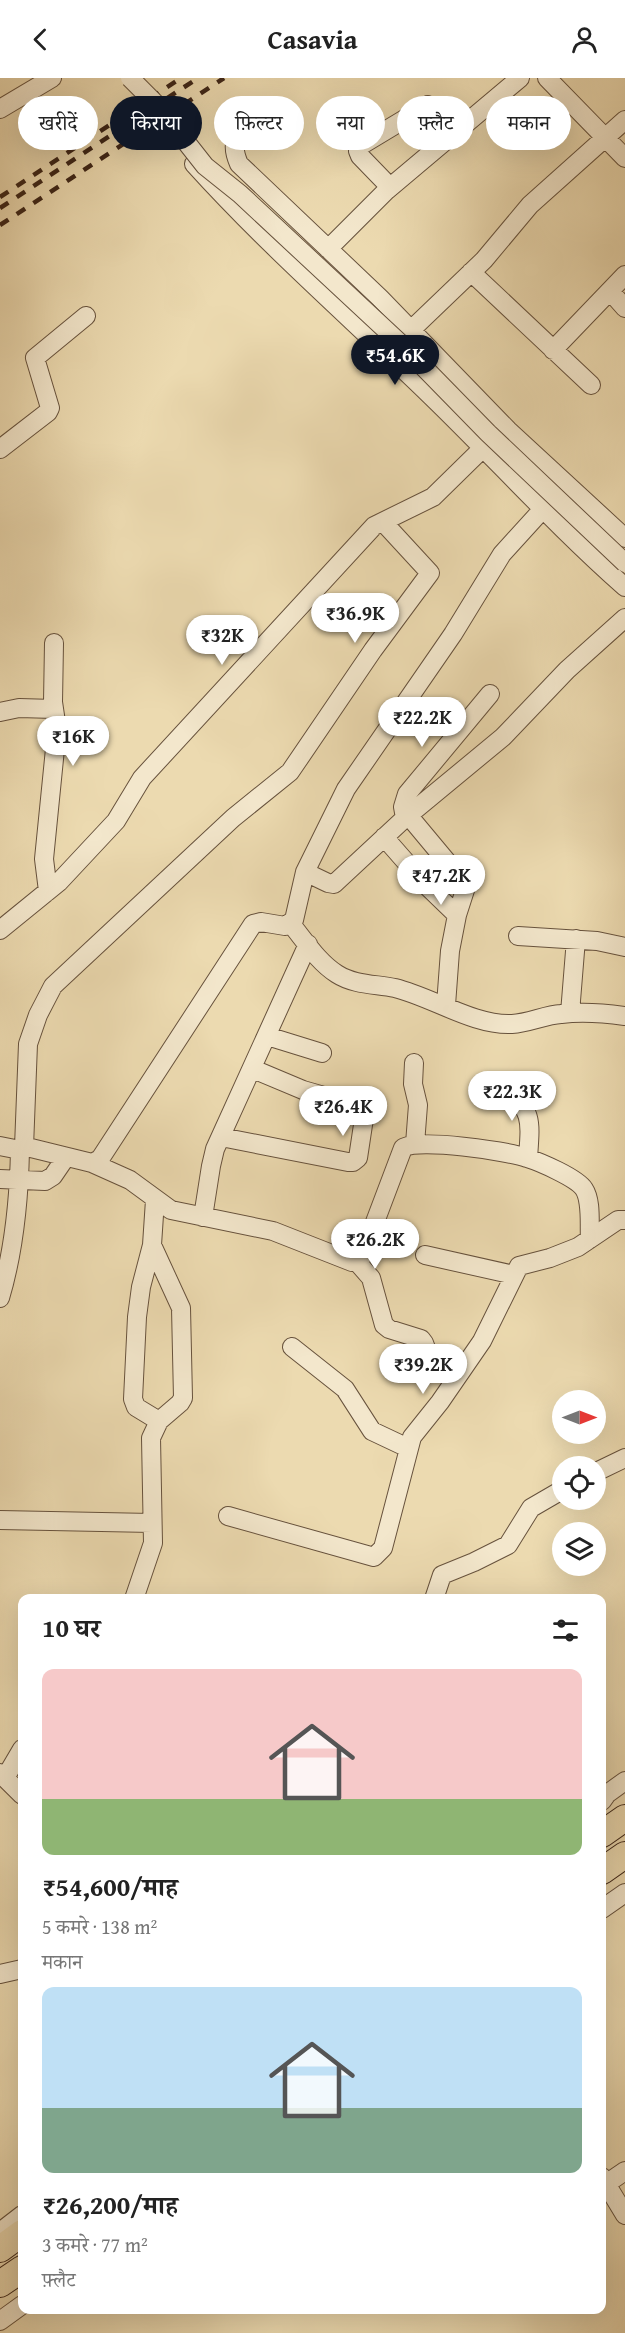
<!DOCTYPE html>
<html lang="hi">
<head>
<meta charset="utf-8">
<style>
	:root { --surface:#fff; --page:#f6f6f6; --text:#222; --muted:#767676; --accent:#111827 }
	body { margin:0; font-family:"Gentium Book Plus","Noto Serif Devanagari",serif; background:var(--page); color:var(--text); height:100vh; display:flex; flex-direction:column; font-size:22px; white-space:nowrap }
	* { box-sizing:border-box; margin:0 }
	p { font-size:20px; color:var(--muted) }
	.icon { flex:none; width:33px; height:33px; fill:none; stroke:currentColor; stroke-width:2; stroke-linecap:round; stroke-linejoin:round }
	.map { position:relative; flex:1; overflow:hidden }
	.sheet { position:absolute; left:18px; top:1516px; width:588px; height:720px; display:flex; flex-direction:column; background:var(--surface); border-radius:12px; box-shadow:0 6px 24px #0002 }
	.sheet>* { flex:none }
	.guide { position:absolute; left:18px; top:18px; width:590px; height:54px; display:flex; gap:12px }
	.needle { width:39px; rotate:90deg }
	.buttons { position:absolute; left:552px; top:1312px; display:grid; gap:12px }
	.buttons a { display:grid; place-items:center; width:54px; height:54px; border-radius:50%; background:var(--surface); box-shadow:0 6px 24px #0002; font-size:30px }
	.price { position:absolute; translate:-50% -51px; padding:0 14px; border-radius:21px; background:#fff; color:#222; font-size:20px; line-height:39px; filter:drop-shadow(0 2px 3px #0008) }
	.price::after { content:''; position:absolute; left:50%; top:36px; width:18px; height:14px; margin-left:-9px; background:inherit; clip-path:polygon(0 0,100% 0,50% 100%) }
	.price.selected { background:var(--accent); color:#fff }
	ul { padding:0; list-style:none }
	li { display:grid; align-content:center; gap:12px; height:318px; padding:0 24px }
	li span { display:grid; place-items:center; height:186px; border-radius:12px; color:#555 }
	li>.icon { margin-inline-start:auto }
	span .icon { width:108px; height:108px; fill:#fffc; stroke-width:1 }
	li b { font-size:26px }
	h2 { display:flex; justify-content:space-between; align-items:center; height:72px; padding:0 24px; font-size:26px }
	.tag { padding:0 21px; border-radius:27px; background:var(--surface); box-shadow:0 6px 24px #0002; font-size:21px; line-height:54px }
	.tag.selected { background:var(--accent); color:#fff }
	header { display:flex; justify-content:space-between; align-items:center; height:78px; padding:0 24px; background:var(--surface); font-size:27px; font-weight:800 }
	.map>svg:first-child { display:block }
	.lines { fill:none; stroke-linecap:round; stroke-linejoin:round }
	.minor-casing { stroke:#67523d; stroke-width:20 }
	.highway-casing { stroke:#3b2417; stroke-width:28 }
	.minor { stroke:#f3e7cc; stroke-width:18 }
	.highway { stroke:#ecdab0; stroke-width:26 }
	.rail { stroke:#3b2417; stroke-width:4.5; stroke-dasharray:10 10; stroke-linecap:butt }
	.minor-bridge-casing { stroke:#67523d; stroke-width:20; stroke-linecap:butt }
	.minor-bridge { stroke:#f3e7cc; stroke-width:18 }
</style>
</head>
<body>
<header><svg class="icon" aria-label="back" viewBox="0 0 24 24"><path d="M15 5l-7 7 7 7"/></svg>Casavia<svg class="icon" aria-label="person" viewBox="0 0 24 24"><circle cx="12" cy="8" r="4"/><path d="M4 21q1-7 8-7t8 7"/></svg></header>
<div class="map">
<svg width="625" height="2255" viewBox="0 0 625 2255">
	<rect width="100%" height="100%" fill="#ecdab0"/>
	<filter id="stains"><feTurbulence type="fractalNoise" baseFrequency=".00333" numOctaves="4"/><feColorMatrix values="0 0 0 0 .2 0 0 0 0 .09 0 0 0 0 .02 0 0 0 .5 -.17"/></filter>
	<radialGradient id="worn" r=".72"><stop offset=".6" stop-color="#630" stop-opacity="0"/><stop offset="1" stop-color="#630" stop-opacity=".3"/></radialGradient>
	<g class="lines">
		<defs>
			<path id="minor" d="M 547,0 L 625,80
				M 0,31 L 52,0
				M 242,49 C 234,64 232,70 239,86 L 380,220 L 508,352 L 625,460
				M 194,86 C 268,168 352,241 431,318 C 496,381 557,449 625,509
				M 390,109 L 360,78 L 358,73 L 360,68 L 428,27 L 452,57
				M 328,171 L 387,112 L 520,0
				M 471,194 L 591,307
				M 610,213 L 625,230
				M 411,252 L 484,182 L 530,127 L 625,42
				M 553,272 L 625,197
				M 0,371 L 48,334 L 50,330 L 35,280 L 86,238
				M 0,634 L 19,630 L 54,631
				M 408,737 L 463,803 L 466,809 L 457,837 L 450,873 L 446,927
				M 405,740 L 403,729 L 407,716 L 490,616
				M 384,759 L 426,807 L 457,837
				M 305,794 L 328,805 L 334,806 L 405,740 L 503,659 L 567,592 L 625,540
				M 48,813 L 44,781 L 57,651 L 53,624 L 54,565
				M 291,846 C 305,863 318,884 337,896 C 354,907 376,906 395,910 C 432,919 474,948 512,946 C 529,945 545,937 561,936 C 583,933 604,935 625,938
				M 0,852 L 59,804 L 116,743 L 142,700 L 374,448 L 433,419 L 484,369
				M 518,858 L 597,863 L 625,869
				M 570,935 L 576,861
				M 267,958 L 322,975
				M 414,985 L 413,1006 L 418,1027 L 415,1066
				M 506,1005 C 532,1037 531,1039 528,1080
				M 221,1059 L 348,1084 L 353,1084 L 358,1080 L 366,1027 L 363,1022 L 324,1018 L 303,1012 L 253,991
				M 0,1068 L 20,1072
				M 24,1069 L 28,966 L 38,937 L 53,908 L 233,740 L 290,694 L 373,572 L 430,495 L 383,444
				M 92,1085 L 130,1102 L 171,1132 L 273,1153 L 352,1184 L 357,1184 L 361,1181 L 403,1070 C 418,1060 507,1073 527,1080 C 540,1084 577,1100 584,1111 C 592,1123 589,1146 590,1161
				M 0,1101 L 45,1103 L 53,1098 L 66,1079
				M 203,1139 L 211,1088 L 215,1071 L 308,866
				M 152,1167 L 141,1209 L 137,1239 L 133,1321 L 136,1329 L 159,1343
				M 425,1177 L 514,1197
				M 357,1184 L 371,1200 L 384,1247 L 389,1251 L 421,1261 L 424,1265 L 433,1289 L 456,1300
				M 0,1220 C 14,1173 19,1122 20,1072 L 24,1069 L 31,1070 L 92,1085 L 100,1081 L 253,846 L 261,844 L 285,848 L 294,842 L 305,794 L 346,711 L 453,556 L 502,476 L 542,432
				M 292,1269 L 345,1311 L 372,1353 L 408,1370
				M 596,1394 L 625,1380
				M 228,1438 L 374,1479 L 383,1470 L 412,1359 L 440,1324 L 482,1263 L 519,1188 L 550,1180 L 578,1169 L 618,1142 L 625,1142
				M 0,1442 L 152,1445
				M 134,1521 L 153,1465 L 151,1360 L 159,1343 L 180,1325 L 183,1320 L 181,1230 L 152,1167 L 155,1122
				M 434,1521 L 442,1497 L 474,1484 L 508,1467 L 531,1430 L 562,1412
				M 0,1695 L 22,1717
				M 5,1700 L 22,1671
				M 602,1723 L 607,1716 L 625,1703
				M 602,1831 L 625,1815
				M 0,1896 L 22,1891
				M 602,2099 L 625,2137
				M 606,2106 L 625,2093
				M 0,2154 L 22,2137
				M 0,2243 L 22,2227"/>
			<path id="highway" d="M 602,1756 L 625,1740
				M 602,1793 L 625,1777
				M 0,2171 L 22,2155
				M 0,2206 L 22,2191"/>
		</defs>
		<!-- minor casing -->
		<use href="#minor" class="minor-casing"/>
		<!-- highway casing -->
		<use href="#highway" class="highway-casing"/>
		<!-- minor -->
		<use href="#minor" class="minor"/>
		<!-- highway -->
		<use href="#highway" class="highway"/>
		<!-- rail -->
		<path class="rail" d="M 0,119 L 181,0
			M 0,130 L 198,0
			M 0,147 L 224,0"/>
		<defs>
			<path id="minor-bridge" d="M 130,0 L 157,27 L 205,88 L 240,116 L 401,266 L 488,355 L 625,485"/>
		</defs>
		<!-- minor-bridge casing -->
		<use href="#minor-bridge" class="minor-bridge-casing"/>
		<!-- minor-bridge -->
		<use href="#minor-bridge" class="minor-bridge"/>
	</g>
	<rect width="100%" height="100%" filter="url(#stains)"/>
	<rect width="100%" height="100%" fill="url(#worn)"/>
</svg>
<div class="buttons">
<a><svg class="needle" viewBox="-14 -14 28 28"><path d="M0-13l5 13h-10z" fill="#e53935"/><path d="M0 13l5-13h-10z" fill="#767676"/></svg></a>
<a><svg class="icon" aria-label="locate" viewBox="0 0 24 24"><circle cx="12" cy="12" r="6"/><path d="M12 2v4M12 18v4M2 12h4M18 12h4"/></svg></a>
<a><svg class="icon" aria-label="layers" viewBox="0 0 24 24"><path d="M12 4l9 5-9 5-9-5zM3 14l9 5 9-5"/></svg></a>
</div>
<b class="price selected" style="left:395px;top:308px">₹54.6K</b>
<b class="price" style="left:355px;top:566px">₹36.9K</b>
<b class="price" style="left:222px;top:588px">₹32K</b>
<b class="price" style="left:422px;top:670px">₹22.2K</b>
<b class="price" style="left:73px;top:689px">₹16K</b>
<b class="price" style="left:441px;top:828px">₹47.2K</b>
<b class="price" style="left:512px;top:1044px">₹22.3K</b>
<b class="price" style="left:343px;top:1059px">₹26.4K</b>
<b class="price" style="left:375px;top:1192px">₹26.2K</b>
<b class="price" style="left:423px;top:1317px">₹39.2K</b>
<div class="guide">
<a class="tag">खरीदें</a>
<a class="tag selected">किराया</a>
<a class="tag">फ़िल्टर</a>
<a class="tag">नया</a>
<a class="tag">फ़्लैट</a>
<a class="tag">मकान</a>
</div>
<section class="sheet">
<h2>10 घर<svg class="icon" aria-label="filters" viewBox="0 0 24 24"><path d="M4 7h16M4 17h16"/><circle cx="9" cy="7" r="2"/><circle cx="15" cy="17" r="2"/></svg></h2>
<ul>
<li><span style="background:linear-gradient(#f6c9c9 70%,#8fb573 0)"><svg class="icon" aria-label="home" viewBox="0 0 24 24"><path d="M3 11l9-7 9 7M6 9v11h12V9"/></svg></span><div><b>₹54,600/माह</b><p>5 कमरे · 138 m²</p><p>मकान</p></div></li>
<li><span style="background:linear-gradient(#bfe0f5 65%,#7fa58c 0)"><svg class="icon" aria-label="home" viewBox="0 0 24 24"><path d="M3 11l9-7 9 7M6 9v11h12V9"/></svg></span><div><b>₹26,200/माह</b><p>3 कमरे · 77 m²</p><p>फ़्लैट</p></div></li>
</ul>
</section>
</div>
</body>
</html>
